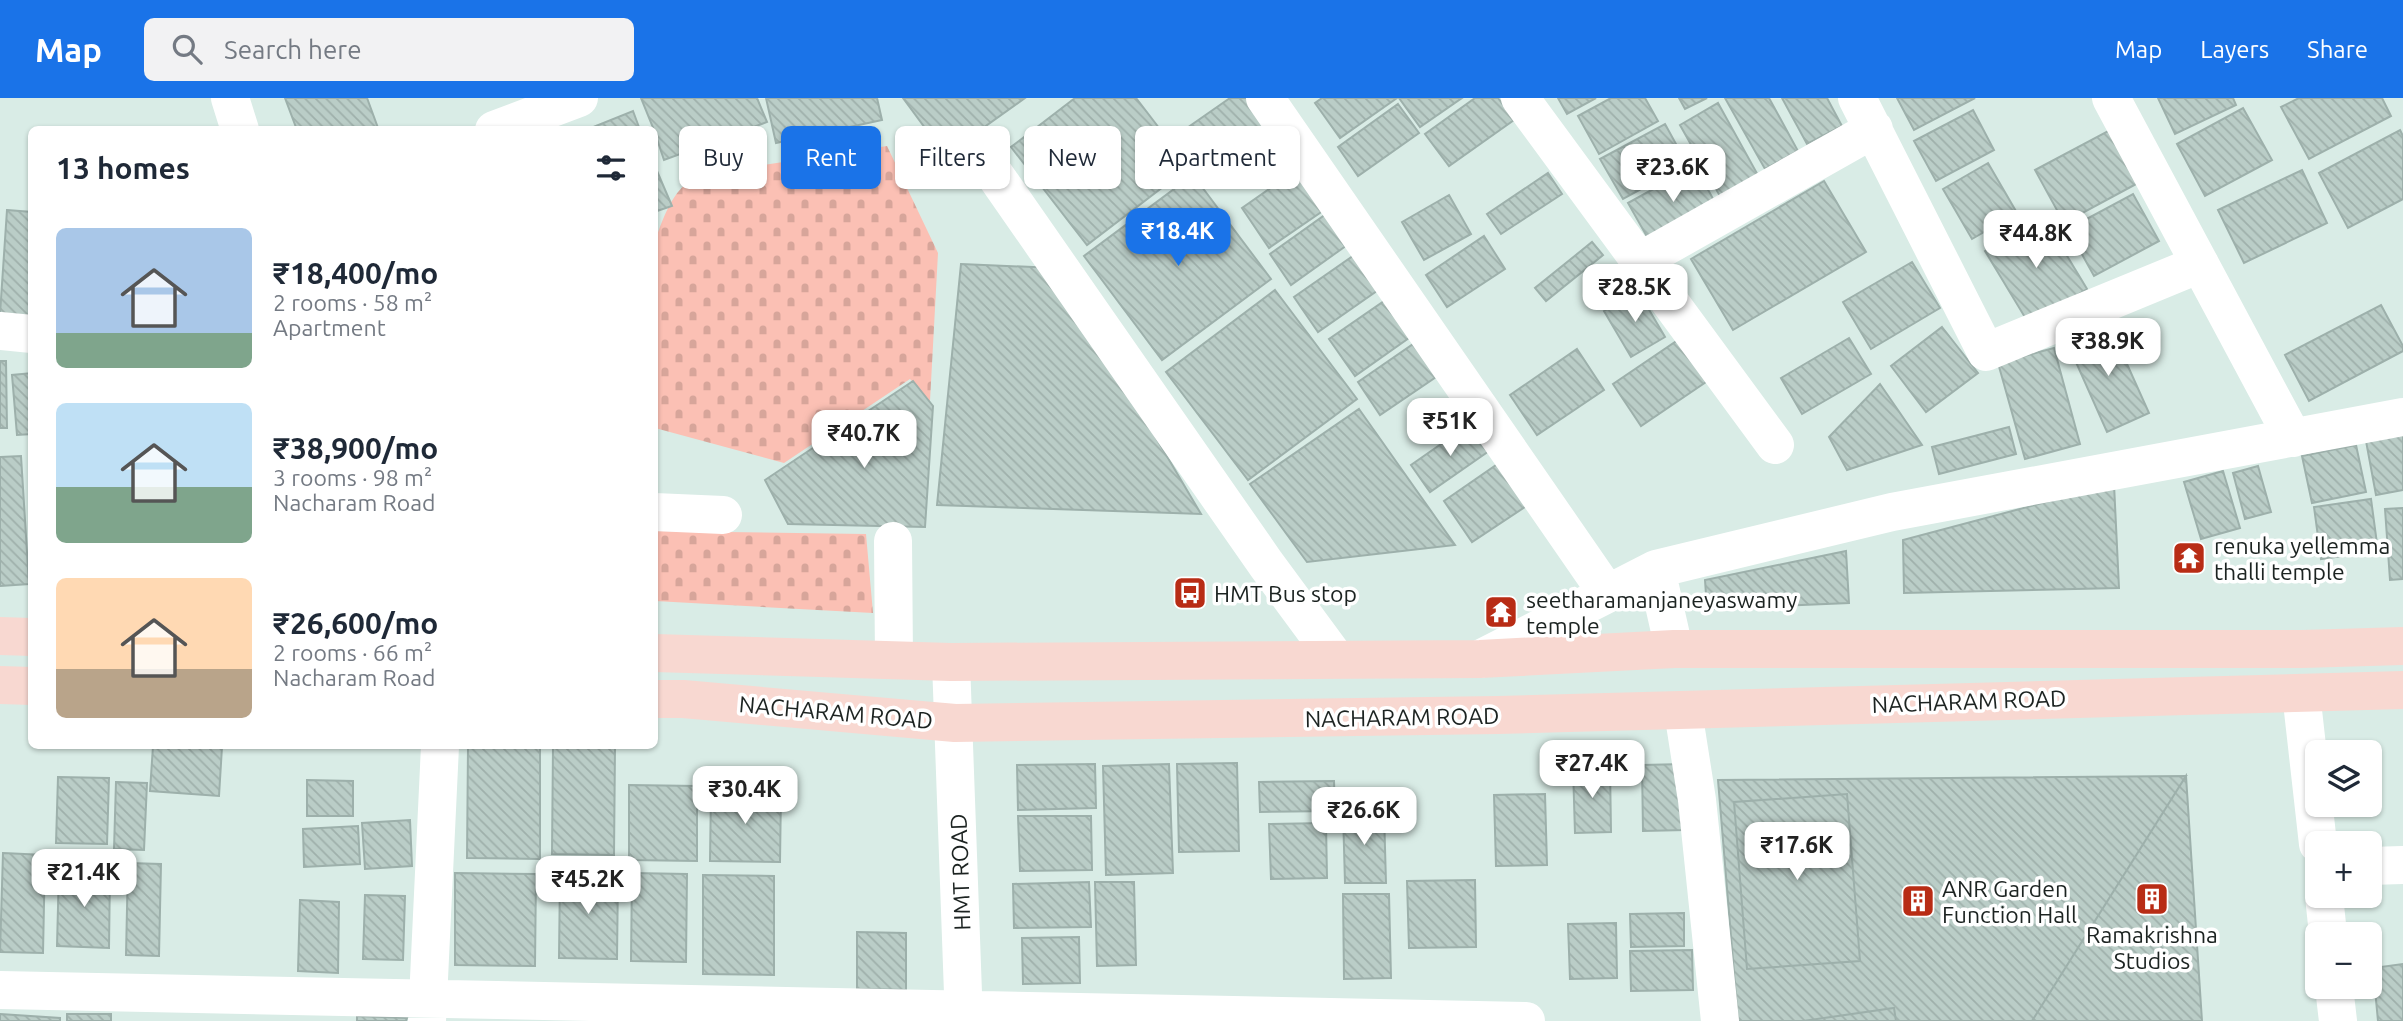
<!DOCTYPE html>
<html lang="en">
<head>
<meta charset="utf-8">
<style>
	:root { --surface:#fff; --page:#f2f2f3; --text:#1f2937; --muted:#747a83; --accent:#1a73e8 }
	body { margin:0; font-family:Ubuntu,sans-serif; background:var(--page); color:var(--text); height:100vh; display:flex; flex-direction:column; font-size:26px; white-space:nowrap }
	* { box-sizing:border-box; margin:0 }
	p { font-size:23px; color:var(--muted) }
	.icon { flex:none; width:38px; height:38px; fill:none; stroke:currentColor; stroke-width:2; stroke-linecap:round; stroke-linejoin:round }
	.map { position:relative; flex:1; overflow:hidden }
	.side { position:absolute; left:28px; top:28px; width:630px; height:623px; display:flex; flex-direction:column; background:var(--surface); border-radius:10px; box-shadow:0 2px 5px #0004 }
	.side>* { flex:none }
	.banner { position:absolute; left:679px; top:28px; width:665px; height:63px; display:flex; gap:14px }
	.tools { position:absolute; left:2305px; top:642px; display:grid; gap:14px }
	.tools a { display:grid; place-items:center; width:77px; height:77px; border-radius:10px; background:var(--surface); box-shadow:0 2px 5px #0004; font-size:35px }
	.price { position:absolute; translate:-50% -60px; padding:0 16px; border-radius:14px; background:#fff; color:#222; font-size:23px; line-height:46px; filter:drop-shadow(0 2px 4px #0008) }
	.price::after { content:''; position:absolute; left:50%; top:42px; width:21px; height:16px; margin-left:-10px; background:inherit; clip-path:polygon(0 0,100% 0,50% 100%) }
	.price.on { background:var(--accent); color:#fff }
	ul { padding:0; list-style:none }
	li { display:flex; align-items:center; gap:21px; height:175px; padding:0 28px }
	li span { display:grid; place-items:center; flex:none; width:196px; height:140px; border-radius:10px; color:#555 }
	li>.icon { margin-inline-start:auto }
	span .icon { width:84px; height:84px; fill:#fffc; stroke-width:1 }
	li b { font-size:30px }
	h2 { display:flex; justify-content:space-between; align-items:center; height:84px; padding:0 28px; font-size:30px }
	.tag { padding:0 24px; border-radius:10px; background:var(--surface); box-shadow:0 2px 5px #0004; font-size:24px; line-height:63px }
	.tag.on { background:var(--accent); color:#fff }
	header { display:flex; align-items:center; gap:42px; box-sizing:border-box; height:98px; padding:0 35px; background:var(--accent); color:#fff }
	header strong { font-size:33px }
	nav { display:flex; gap:38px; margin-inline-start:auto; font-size:24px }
	.search { width:490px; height:63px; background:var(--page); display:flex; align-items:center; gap:18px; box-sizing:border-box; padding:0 24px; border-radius:10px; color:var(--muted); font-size:26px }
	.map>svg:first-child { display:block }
	.cemetery { fill:url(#cemetery-stones) }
	.building { fill:url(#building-back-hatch); stroke:#9db0ab; stroke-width:2 }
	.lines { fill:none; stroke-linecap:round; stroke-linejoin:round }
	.minor { stroke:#fff; stroke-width:38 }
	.major { stroke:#f8d8d1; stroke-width:38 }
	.labels { text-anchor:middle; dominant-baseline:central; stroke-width:7; stroke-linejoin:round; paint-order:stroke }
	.poi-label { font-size:23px; fill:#1c2321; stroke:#fff; text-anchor:start }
	.street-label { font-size:23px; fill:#1c2321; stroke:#fff }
</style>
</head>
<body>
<header>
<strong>Map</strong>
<div class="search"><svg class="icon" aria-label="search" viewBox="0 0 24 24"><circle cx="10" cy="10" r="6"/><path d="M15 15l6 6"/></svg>Search here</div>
<nav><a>Map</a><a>Layers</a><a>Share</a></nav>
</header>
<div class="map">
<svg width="2403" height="923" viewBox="0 0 2403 923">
	<defs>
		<pattern id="cemetery-stones" width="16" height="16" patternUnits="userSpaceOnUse" patternTransform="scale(1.75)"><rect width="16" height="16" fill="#fbc0b4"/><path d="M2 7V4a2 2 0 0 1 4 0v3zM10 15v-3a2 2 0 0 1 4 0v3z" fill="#d7a59a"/></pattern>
		<pattern id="building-back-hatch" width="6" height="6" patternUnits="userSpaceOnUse" patternTransform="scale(1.75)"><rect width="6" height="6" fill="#bacdc7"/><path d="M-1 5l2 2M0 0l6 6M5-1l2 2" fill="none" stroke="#9fb0ab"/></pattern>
	</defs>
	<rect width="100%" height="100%" fill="#d9ece6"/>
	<!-- cemetery -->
	<path class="cemetery" d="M 887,48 L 938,155 L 930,303 L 910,281 L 784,365 L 655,330 L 654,145 C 665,117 673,86 704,76 Z
		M 654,433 L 866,436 L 873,515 L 655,503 Z"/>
	<!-- building -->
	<path class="building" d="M 285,0 L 367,0 L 378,30 L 373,32 L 297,32 Z
		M 641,0 L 757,0 L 767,24 L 664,62 L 654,32 Z
		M 766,0 L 877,0 L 882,22 L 776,45 Z
		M 903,0 L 1025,0 L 945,57 Z
		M 1075,0 L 1136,0 L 1189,69 L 1087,147 L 1011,49 Z
		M 1230,0 L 1258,0 L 1290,47 L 1229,89 L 1187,30 Z
		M 1322,0 L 1397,0 L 1340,40 L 1315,5 Z
		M 1399,0 L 1462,0 L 1420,29 Z
		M 1475,0 L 1498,0 L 1514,22 L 1449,68 L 1425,36 Z
		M 1558,0 L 1596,0 L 1567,16 Z
		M 1611,0 L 1645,0 L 1658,23 L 1599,56 L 1578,18 Z
		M 1679,0 L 1707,0 L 1685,11 Z
		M 1725,0 L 1769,0 L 1798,53 L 1765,71 Z
		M 1782,0 L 1827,0 L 1842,28 L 1807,46 Z
		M 1897,0 L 1975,0 L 1914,32 Z
		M 2158,0 L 2233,0 L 2236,7 L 2175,36 Z
		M 2299,0 L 2382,0 L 2391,18 L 2309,61 L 2281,9 Z
		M 1718,5 L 1759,79 L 1721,100 L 1680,27 Z
		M 1398,6 L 1419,35 L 1358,78 L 1338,49 Z
		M 2243,10 L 2272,62 L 2205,98 L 2177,46 Z
		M 1973,12 L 1994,52 L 1936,83 L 1914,43 Z
		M 633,13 L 640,32 L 586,32 Z
		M 1665,26 L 1687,66 L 1623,101 L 1600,61 Z
		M 2110,32 L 2138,85 L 2064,125 L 2035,72 Z
		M 2400,32 L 2403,38 L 2403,101 L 2348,130 L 2319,75 Z
		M 1988,65 L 2017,115 L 1972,141 L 1943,91 Z
		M 654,66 L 672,108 L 654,114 Z
		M 1302,68 L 1330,108 L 1269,150 L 1242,110 Z
		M 1695,68 L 1717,108 L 1650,144 L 1628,105 Z
		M 2302,72 L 2327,125 L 2244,165 L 2218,112 Z
		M 1548,75 L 1562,96 L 1501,136 L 1487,116 Z
		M 1193,77 L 1271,181 L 1162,262 L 1084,158 Z
		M 1824,83 L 1866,154 L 1733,232 L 1691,161 Z
		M 2133,96 L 2159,143 L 2094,178 L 2068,131 Z
		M 1449,97 L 1471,136 L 1424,162 L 1402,124 Z
		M 7,112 L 32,114 L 32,218 L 0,216 Z
		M 1329,114 L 1350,145 L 1291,187 L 1270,156 Z
		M 2043,118 L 2087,191 L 2029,226 L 1985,153 Z
		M 1484,138 L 1505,171 L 1447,209 L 1426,177 Z
		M 1592,144 L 1603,157 L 1546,203 L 1535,190 Z
		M 1360,153 L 1384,188 L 1318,234 L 1294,199 Z
		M 1912,164 L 1940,210 L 1871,251 L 1843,204 Z
		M 961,166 L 1056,170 L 1201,416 L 937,407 Z
		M 1275,192 L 1357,301 L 1248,382 L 1166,274 Z
		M 1638,193 L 1665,239 L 1631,259 L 1604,213 Z
		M 1390,199 L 1416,235 L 1355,278 L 1329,241 Z
		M 2381,207 L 2403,248 L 2403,253 L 2309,303 L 2285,257 Z
		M 2109,226 L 2149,315 L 2107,334 L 2067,244 Z
		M 1942,229 L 1978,275 L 1926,314 L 1891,268 Z
		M 1681,240 L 1709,282 L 1641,328 L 1613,286 Z
		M 1849,240 L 1871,276 L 1802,316 L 1781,280 Z
		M 1419,242 L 1442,275 L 1380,317 L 1358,284 Z
		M 2054,250 L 2080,346 L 2025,361 L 1998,265 Z
		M 1577,251 L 1604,292 L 1537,337 L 1510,297 Z
		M 0,263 L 6,263 L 7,330 L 0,330 Z
		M 32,275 L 32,336 L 17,337 L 12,277 Z
		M 913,283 L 933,308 L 925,429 L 788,426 L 765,382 Z
		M 1880,286 L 1922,347 L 1847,372 L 1829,339 Z
		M 1359,311 L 1455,447 L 1307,464 L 1250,386 Z
		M 1470,326 L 1489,353 L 1430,394 L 1411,367 Z
		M 2009,329 L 2016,356 L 1939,376 L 1932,349 Z
		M 2403,337 L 2403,392 L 2376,397 L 2366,343 Z
		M 2356,347 L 2366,394 L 2312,405 L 2302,358 Z
		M 21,358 L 29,486 L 0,488 L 0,359 Z
		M 1502,363 L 1531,405 L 1472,444 L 1444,403 Z
		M 2258,368 L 2271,414 L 2245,421 L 2233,375 Z
		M 2223,373 L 2240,430 L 2201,441 L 2184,384 Z
		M 2114,386 L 2119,490 L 1904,495 L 1903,442 Z
		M 2371,401 L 2378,453 L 2321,461 L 2314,409 Z
		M 2403,410 L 2403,481 L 2390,482 L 2385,411 Z
		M 1846,453 L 1849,505 L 1707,511 L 1705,482 Z
		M 153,648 L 222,649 L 219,698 L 150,693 Z
		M 553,648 L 615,649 L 614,757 L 552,756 Z
		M 468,649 L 540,649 L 540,761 L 467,760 Z
		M 1237,665 L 1239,753 L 1179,754 L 1177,666 Z
		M 1095,666 L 1096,710 L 1018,712 L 1017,667 Z
		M 1169,666 L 1173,775 L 1106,777 L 1103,668 Z
		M 1684,666 L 1685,732 L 1643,733 L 1642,667 Z
		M 1610,669 L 1611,734 L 1575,735 L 1573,670 Z
		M 2186,678 L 2202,923 L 2032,923 Z
		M 2186,678 L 2032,923 L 1738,923 L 1718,682 Z
		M 58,679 L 109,680 L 107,746 L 56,745 Z
		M 307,682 L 353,683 L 353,718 L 307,718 Z
		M 1334,683 L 1335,713 L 1260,714 L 1259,684 Z
		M 116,684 L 147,685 L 144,752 L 114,751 Z
		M 629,687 L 697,688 L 697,763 L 629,762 Z
		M 711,693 L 781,694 L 780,764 L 710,763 Z
		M 1545,696 L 1547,767 L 1496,768 L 1494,697 Z
		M 1847,696 L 1860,863 L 1747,871 L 1734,704 Z
		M 1343,714 L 1384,714 L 1386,785 L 1345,785 Z
		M 1018,718 L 1091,718 L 1092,772 L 1020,773 Z
		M 410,722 L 412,768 L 365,771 L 362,725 Z
		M 1326,725 L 1327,780 L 1271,781 L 1269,726 Z
		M 358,728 L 360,766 L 304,769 L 303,731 Z
		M 3,755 L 45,757 L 43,855 L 0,854 Z
		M 128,765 L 161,766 L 159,858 L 126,857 Z
		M 59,771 L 110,773 L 109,850 L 57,848 Z
		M 455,775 L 536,776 L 535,868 L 455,867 Z
		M 632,775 L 687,776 L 686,864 L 631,863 Z
		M 560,776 L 618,777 L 617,861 L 559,860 Z
		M 703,777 L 774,778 L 774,877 L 703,876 Z
		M 1475,782 L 1476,849 L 1409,850 L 1407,783 Z
		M 1089,784 L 1091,829 L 1014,830 L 1013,786 Z
		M 1095,784 L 1134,784 L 1136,867 L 1097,868 Z
		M 1343,796 L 1389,796 L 1391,880 L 1344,881 Z
		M 365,797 L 405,798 L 403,862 L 363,861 Z
		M 300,802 L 339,804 L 338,875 L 298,873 Z
		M 1684,815 L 1684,848 L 1631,849 L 1630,816 Z
		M 1616,825 L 1617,880 L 1570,881 L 1568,826 Z
		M 857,834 L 906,835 L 906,892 L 857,891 Z
		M 1079,839 L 1080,885 L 1023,886 L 1022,840 Z
		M 1692,852 L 1693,892 L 1631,893 L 1630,853 Z
		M 2403,866 L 2403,923 L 2378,923 L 2373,870 Z
		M 1894,910 L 1896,923 L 1803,923 Z
		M 0,916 L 60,920 L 60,923 L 0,923 Z
		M 67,916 L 111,916 L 111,923 L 67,923 Z
		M 357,918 L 407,920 L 406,923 L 357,923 Z"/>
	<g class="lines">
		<!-- minor -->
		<path class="minor" d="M 230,0 L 240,32
			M 1265,0 L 1607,495
			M 1520,0 L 1775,347
			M 1857,0 L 1986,254 L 2200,166
			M 2111,0 L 2293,340
			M 494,32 L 579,0
			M 979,54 L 1266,466 L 1336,561
			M 1640,163 L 1874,31
			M 0,233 L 32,236
			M 654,414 L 723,417
			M 893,443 L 894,562
			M 1656,471 L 1674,551
			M 1480,561 L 1656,471 L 1892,414 L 2403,319
			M 951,564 L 964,923
			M 2301,595 L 2318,746
			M 1683,613 L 1697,702 L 1720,923
			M 2370,768 L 2403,767
			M 2324,798 L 2328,836
			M 2334,889 L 2338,923
			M 0,892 L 1526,923
			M 427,923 L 440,648"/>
		<!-- major -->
		<path class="major" d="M 0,538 L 32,539
			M 654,555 L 951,564 L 1480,561 L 1674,551 L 2302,551 L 2403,548
			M 0,587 L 32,588
			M 654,601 L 683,601 L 955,625 L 1498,617 L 2403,592"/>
	</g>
	<!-- icons -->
	<defs>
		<symbol id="temple-square" viewBox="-11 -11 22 22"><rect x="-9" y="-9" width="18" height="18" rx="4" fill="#b82c15" stroke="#fff"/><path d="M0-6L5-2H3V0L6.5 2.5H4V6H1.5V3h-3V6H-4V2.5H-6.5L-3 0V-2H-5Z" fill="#fff"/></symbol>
		<symbol id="bus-square" viewBox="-11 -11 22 22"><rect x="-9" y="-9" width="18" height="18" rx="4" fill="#b82c15" stroke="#fff"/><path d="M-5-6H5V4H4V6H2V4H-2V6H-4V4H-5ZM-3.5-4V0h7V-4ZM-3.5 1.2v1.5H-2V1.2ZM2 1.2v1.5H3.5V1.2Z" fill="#fff"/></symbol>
		<symbol id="building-square" viewBox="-11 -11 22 22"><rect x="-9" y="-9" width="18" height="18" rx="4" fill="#b82c15" stroke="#fff"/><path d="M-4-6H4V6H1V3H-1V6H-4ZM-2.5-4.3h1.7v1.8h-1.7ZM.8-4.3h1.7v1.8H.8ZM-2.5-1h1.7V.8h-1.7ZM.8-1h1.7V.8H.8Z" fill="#fff"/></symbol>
	</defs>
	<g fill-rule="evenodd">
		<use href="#temple-square" x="2170" y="441" width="38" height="38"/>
		<use href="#bus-square" x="1171" y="476" width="38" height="38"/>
		<use href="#temple-square" x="1482" y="495" width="38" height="38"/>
		<use href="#building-square" x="2133" y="782" width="38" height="38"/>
		<use href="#building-square" x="1899" y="784" width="38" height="38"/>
	</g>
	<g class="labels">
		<!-- poi labels -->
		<g class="poi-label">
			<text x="2214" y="447">renuka yellemma<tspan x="2214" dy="26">thalli temple</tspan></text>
			<text x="1214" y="495">HMT Bus stop</text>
			<text x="1526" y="501">seetharamanjaneyaswamy<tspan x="1526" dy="26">temple</tspan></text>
			<text x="1942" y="790">ANR Garden<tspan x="1942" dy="26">Function Hall</tspan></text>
			<text x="2152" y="836" text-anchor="middle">Ramakrishna<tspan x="2152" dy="26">Studios</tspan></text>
		</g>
		<!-- street labels -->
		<g class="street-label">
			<text transform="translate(1969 603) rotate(-2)">NACHARAM ROAD</text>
			<text transform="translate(836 614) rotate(5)">NACHARAM ROAD</text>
			<text transform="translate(1402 619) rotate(-1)">NACHARAM ROAD</text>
			<text transform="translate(960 774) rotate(-92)">HMT ROAD</text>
		</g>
	</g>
</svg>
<div class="tools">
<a><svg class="icon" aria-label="layers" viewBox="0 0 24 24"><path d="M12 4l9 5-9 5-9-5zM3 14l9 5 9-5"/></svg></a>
<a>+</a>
<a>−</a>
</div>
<b class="price" style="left:1673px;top:106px">₹23.6K</b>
<b class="price on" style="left:1178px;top:170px">₹18.4K</b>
<b class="price" style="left:2036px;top:172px">₹44.8K</b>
<b class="price" style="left:1635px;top:226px">₹28.5K</b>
<b class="price" style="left:2108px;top:280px">₹38.9K</b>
<b class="price" style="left:1450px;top:360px">₹51K</b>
<b class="price" style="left:864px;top:372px">₹40.7K</b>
<b class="price" style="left:1592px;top:702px">₹27.4K</b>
<b class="price" style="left:745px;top:728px">₹30.4K</b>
<b class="price" style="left:1364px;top:749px">₹26.6K</b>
<b class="price" style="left:1797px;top:784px">₹17.6K</b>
<b class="price" style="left:84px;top:811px">₹21.4K</b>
<b class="price" style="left:588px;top:818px">₹45.2K</b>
<div class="banner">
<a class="tag">Buy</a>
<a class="tag on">Rent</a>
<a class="tag">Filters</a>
<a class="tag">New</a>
<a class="tag">Apartment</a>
</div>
<section class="side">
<h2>13 homes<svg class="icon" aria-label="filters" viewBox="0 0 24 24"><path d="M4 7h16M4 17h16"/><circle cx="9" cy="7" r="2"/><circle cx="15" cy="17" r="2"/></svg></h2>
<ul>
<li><span style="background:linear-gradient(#a9c7e8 75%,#7fa58c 0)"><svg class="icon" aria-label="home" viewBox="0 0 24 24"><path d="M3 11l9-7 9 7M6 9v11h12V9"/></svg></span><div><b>₹18,400/mo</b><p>2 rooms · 58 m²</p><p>Apartment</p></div></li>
<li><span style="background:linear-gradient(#bfe0f5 60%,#7fa58c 0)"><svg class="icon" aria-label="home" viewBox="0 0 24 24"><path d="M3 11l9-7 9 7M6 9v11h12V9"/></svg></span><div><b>₹38,900/mo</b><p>3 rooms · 98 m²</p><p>Nacharam Road</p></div></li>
<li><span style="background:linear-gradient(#ffd9b3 65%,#b9a48a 0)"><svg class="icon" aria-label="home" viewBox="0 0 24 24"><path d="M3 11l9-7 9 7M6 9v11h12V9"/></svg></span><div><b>₹26,600/mo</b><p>2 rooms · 66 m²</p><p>Nacharam Road</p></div></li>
</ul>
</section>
</div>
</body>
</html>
